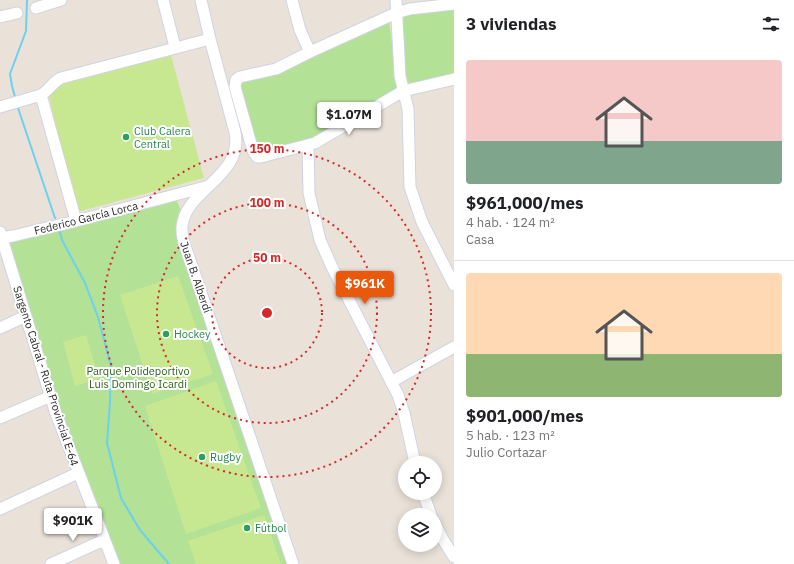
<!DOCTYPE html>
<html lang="es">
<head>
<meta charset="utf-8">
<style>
	:root { --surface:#fff; --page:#f2f2f2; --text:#202124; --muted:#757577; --line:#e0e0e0; --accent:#ea580c }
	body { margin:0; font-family:"IBM Plex Sans",sans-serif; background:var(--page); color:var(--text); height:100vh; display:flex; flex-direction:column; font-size:15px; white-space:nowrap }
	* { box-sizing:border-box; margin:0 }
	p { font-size:13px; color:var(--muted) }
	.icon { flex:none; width:22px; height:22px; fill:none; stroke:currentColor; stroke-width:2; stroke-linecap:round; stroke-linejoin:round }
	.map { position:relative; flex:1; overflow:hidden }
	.drawer { display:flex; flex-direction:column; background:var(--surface); width:340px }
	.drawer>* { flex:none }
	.controls { position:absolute; left:398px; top:456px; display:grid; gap:8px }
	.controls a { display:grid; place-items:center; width:44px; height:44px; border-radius:50%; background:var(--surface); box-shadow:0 2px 10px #0003; font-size:20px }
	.price { position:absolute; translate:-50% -34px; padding:0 9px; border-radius:4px; background:#fff; color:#222; font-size:13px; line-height:26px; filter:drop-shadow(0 1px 2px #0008) }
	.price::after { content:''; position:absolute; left:50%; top:24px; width:12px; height:9px; margin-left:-6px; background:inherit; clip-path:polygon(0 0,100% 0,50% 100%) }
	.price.selected { background:var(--accent); color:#fff }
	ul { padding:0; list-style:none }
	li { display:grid; align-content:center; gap:8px; height:212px; padding:0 12px }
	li+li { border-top:1px solid var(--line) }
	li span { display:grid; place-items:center; height:124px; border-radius:4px; color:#555 }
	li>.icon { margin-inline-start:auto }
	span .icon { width:72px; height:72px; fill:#fffc; stroke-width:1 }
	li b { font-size:17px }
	h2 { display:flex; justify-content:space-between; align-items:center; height:48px; padding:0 12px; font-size:17px }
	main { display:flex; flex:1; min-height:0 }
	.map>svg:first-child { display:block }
	.green { fill:#b3e196 }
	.pitch { fill:#c7e891 }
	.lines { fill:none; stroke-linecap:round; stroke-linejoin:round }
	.stream { stroke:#6dd0ec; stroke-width:2 }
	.minor-casing { stroke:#cfd3e1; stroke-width:13 }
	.minor { stroke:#fff; stroke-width:11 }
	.ring { fill:none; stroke:#d62828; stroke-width:2; stroke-dasharray:2 4 }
	.leisure-dot { fill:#2e9e5b; stroke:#fff; stroke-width:1.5 }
	.labels { text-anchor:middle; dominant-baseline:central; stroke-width:4; stroke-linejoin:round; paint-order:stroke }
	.leisure-label { font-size:11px; fill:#27864d; stroke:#fff; text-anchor:start }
	.street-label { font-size:11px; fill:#282828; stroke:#fff }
	.park-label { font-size:11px; fill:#2c621a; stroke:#fff }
	.centre { fill:#d62828; stroke:#fff; stroke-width:2 }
	.ring-label { font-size:12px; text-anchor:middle; font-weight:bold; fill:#d62828; stroke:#fff; stroke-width:4; stroke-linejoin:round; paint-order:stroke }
</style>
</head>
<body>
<main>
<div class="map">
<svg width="454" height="564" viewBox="0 0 454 564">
	<rect width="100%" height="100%" fill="#eae2d9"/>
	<!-- green -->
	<path class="green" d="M 454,8 L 454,76 L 409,86 L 406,84 L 399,19 L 403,16 Z
		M 389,20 L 398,90 L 310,141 L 258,153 L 239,84 L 241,80 Z
		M 176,200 C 182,210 181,211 178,222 L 290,564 L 120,564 L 56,398 L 10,242 Z"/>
	<!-- pitch -->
	<path class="pitch" d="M 171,55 L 204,178 L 77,212 L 49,97 L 55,86 Z
		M 178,276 L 213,374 L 152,394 L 120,295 Z
		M 86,335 L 99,379 L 75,386 L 63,342 Z
		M 216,381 L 261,508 L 186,534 L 145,406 Z
		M 264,515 L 281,564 L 196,564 L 188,541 Z"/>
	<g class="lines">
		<!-- stream -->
		<path class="stream" d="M 15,97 L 12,86 L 10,74 L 26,31 L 27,0
			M 18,108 L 55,218
			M 59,229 L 62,240 L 85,283 L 98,317 L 111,366 L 110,402 L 107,443 L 121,498 L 140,530 L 169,564"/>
		<defs>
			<path id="minor" d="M 163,0 L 175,47
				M 201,0 L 210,39 L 235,132 C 244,177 185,189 182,227 C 181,238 186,249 190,260 L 293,564
				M 292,0 L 300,30 L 310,52
				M 396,0 L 400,76 L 408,109 L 410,187 L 422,222 L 454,285
				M 454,4 L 410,9 L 396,13 L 310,52 L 276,69 L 240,77 L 236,80 L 235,87 L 253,151 L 257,157 L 261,157 L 315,143 L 403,91 L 454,79
				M 36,8 L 61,0
				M 0,17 L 17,13
				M 41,95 L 76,221
				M 0,107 L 41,95 C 49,90 53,82 61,78 L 210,39
				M 308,145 L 309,193 L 320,240 L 332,267 L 398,395 L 404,413 L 415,463
				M 0,232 L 55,411 L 114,564
				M 0,238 L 13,236 L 76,221 L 209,186
				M 0,328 L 26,316
				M 391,382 L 454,347
				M 0,418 L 51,396
				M 423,493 L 431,515
				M 0,509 L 78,473
				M 435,523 L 442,538 L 454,557
				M 51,564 L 104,540"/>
		</defs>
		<!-- minor casing -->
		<use href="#minor" class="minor-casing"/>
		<!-- minor -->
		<use href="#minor" class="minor"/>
	</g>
	<!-- distance rings -->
	<g class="ring">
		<circle cx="267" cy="313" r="55"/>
		<circle cx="267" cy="313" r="110"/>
		<circle cx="267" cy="313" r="164"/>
	</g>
	<!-- markers -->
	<g class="leisure-dot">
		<circle cx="126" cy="137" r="4"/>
		<circle cx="166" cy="334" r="4"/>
		<circle cx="202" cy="457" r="4"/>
		<circle cx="247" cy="528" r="4"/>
	</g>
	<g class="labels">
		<!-- leisure labels -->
		<g class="leisure-label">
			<text x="134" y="131">Club Calera<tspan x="134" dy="13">Central</tspan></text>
			<text x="174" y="334">Hockey</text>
			<text x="210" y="457">Rugby</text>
			<text x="255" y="528">Fútbol</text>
		</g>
		<!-- street labels -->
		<g class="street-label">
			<text transform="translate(86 218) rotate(-14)">Federico García Lorca</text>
			<text transform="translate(196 277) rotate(71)">Juan B. Alberdi</text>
			<text transform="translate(46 376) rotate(72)">Sargento Cabral - Ruta Provincial E-64</text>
		</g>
		<!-- park labels -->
		<g class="park-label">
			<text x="138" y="371">Parque Polideportivo<tspan x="138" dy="13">Luis Domingo Icardi</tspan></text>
		</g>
	</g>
	<circle cx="267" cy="313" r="6" class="centre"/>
	<g class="ring-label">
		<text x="267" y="153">150 m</text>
		<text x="267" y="207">100 m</text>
		<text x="267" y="262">50 m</text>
	</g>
</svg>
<div class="controls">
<a><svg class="icon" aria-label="locate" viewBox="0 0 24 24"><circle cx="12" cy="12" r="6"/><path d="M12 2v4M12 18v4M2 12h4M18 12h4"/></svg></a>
<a><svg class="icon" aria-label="layers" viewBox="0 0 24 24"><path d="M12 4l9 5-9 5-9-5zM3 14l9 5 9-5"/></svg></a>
</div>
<b class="price" style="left:349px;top:136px">$1.07M</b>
<b class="price selected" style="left:365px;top:305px">$961K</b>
<b class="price" style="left:73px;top:542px">$901K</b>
</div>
<section class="drawer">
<h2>3 viviendas<svg class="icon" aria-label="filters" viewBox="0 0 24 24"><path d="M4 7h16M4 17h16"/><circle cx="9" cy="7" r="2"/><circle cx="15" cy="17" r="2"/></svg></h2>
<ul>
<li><span style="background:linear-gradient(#f6c9c9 65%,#7fa58c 0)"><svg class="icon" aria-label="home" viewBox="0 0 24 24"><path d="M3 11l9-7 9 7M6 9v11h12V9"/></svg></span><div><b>$961,000/mes</b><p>4 hab. · 124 m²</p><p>Casa</p></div></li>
<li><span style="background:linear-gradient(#ffd9b3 65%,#8fb573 0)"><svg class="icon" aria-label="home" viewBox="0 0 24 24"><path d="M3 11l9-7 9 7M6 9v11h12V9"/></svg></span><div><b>$901,000/mes</b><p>5 hab. · 123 m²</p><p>Julio Cortazar</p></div></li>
</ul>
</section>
</main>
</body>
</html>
